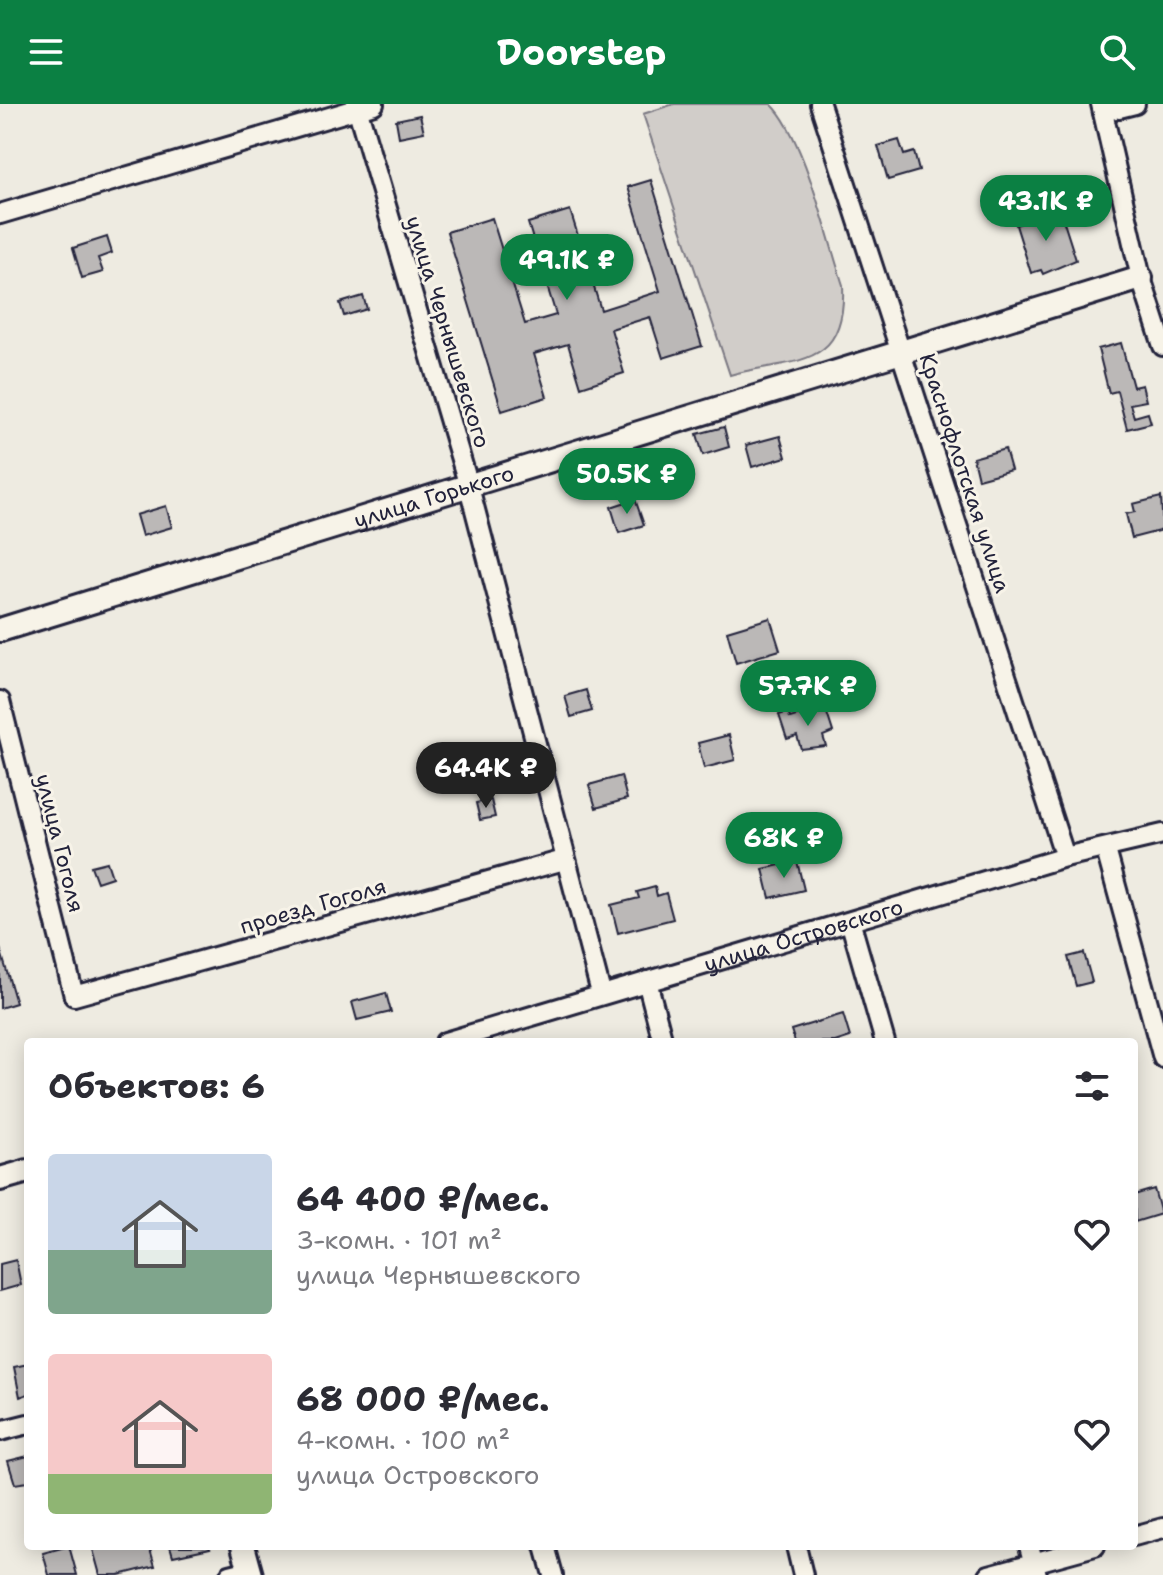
<!DOCTYPE html>
<html lang="ru">
<head>
<meta charset="utf-8">
<style>
	:root { --surface:#fff; --page:#f7f7f7; --text:#2b2b33; --muted:#7c7c81; --accent:#0b8043 }
	body { margin:0; font-family:"Shantell Sans",sans-serif; background:var(--page); color:var(--text); height:100vh; display:flex; flex-direction:column; font-size:30px; white-space:nowrap }
	* { box-sizing:border-box; margin:0 }
	p { font-size:26px; color:var(--muted) }
	.icon { flex:none; width:44px; height:44px; fill:none; stroke:currentColor; stroke-width:2; stroke-linecap:round; stroke-linejoin:round }
	.map { position:relative; flex:1; overflow:hidden }
	.panel { position:absolute; left:24px; top:934px; width:1114px; height:512px; display:flex; flex-direction:column; background:var(--surface); border-radius:8px; box-shadow:0 4px 20px #0003 }
	.panel>* { flex:none }
	.price { position:absolute; translate:-50% -68px; padding:0 18px; border-radius:28px; background:var(--accent); color:#fff; font-size:26px; line-height:52px; filter:drop-shadow(0 2px 4px #0008) }
	.price::after { content:''; position:absolute; left:50%; top:48px; width:24px; height:18px; margin-left:-12px; background:inherit; clip-path:polygon(0 0,100% 0,50% 100%) }
	.price.selected { background:#222; color:#fff }
	ul { padding:0; list-style:none }
	li { display:flex; align-items:center; gap:24px; height:200px; padding:0 24px }
	li span { display:grid; place-items:center; flex:none; width:224px; height:160px; border-radius:8px; color:#555 }
	li>.icon { margin-inline-start:auto }
	span .icon { width:96px; height:96px; fill:#fffc; stroke-width:1 }
	li b { font-size:34px }
	h2 { display:flex; justify-content:space-between; align-items:center; height:96px; padding:0 24px; font-size:34px }
	header { display:flex; justify-content:space-between; align-items:center; height:104px; padding:0 24px; background:var(--accent); color:#fff; font-size:36px; font-weight:700 }
	.map>svg:first-child { display:block }
	.green { fill:#d1cdc9; stroke:#7a7882; stroke-width:2 }
	.building { fill:#bbb8b7; stroke:#22223b; stroke-width:2 }
	.lines { fill:none; stroke-linecap:round; stroke-linejoin:round }
	.minor-casing { stroke:#22223b; stroke-width:24 }
	.tertiary-casing { stroke:#22223b; stroke-width:28 }
	.minor { stroke:#f7f3e8; stroke-width:18 }
	.tertiary { stroke:#f7f3e8; stroke-width:22 }
	.labels { text-anchor:middle; dominant-baseline:central; stroke-width:6; stroke-linejoin:round; paint-order:stroke }
	.street-label { font-size:22px; fill:#22223b; stroke:#f7f3e8 }
</style>
</head>
<body>
<header><svg class="icon" aria-label="menu" viewBox="0 0 24 24"><path d="M4 6h16M4 12h16M4 18h16"/></svg>Doorstep<svg class="icon" aria-label="search" viewBox="0 0 24 24"><circle cx="10" cy="10" r="6"/><path d="M15 15l6 6"/></svg></header>
<div class="map">
<svg width="1163" height="1471" viewBox="0 0 1163 1471">
	<rect width="100%" height="100%" fill="#eeebe1"/>
	<filter id="ink" filterUnits="userSpaceOnUse"><feTurbulence type="fractalNoise" baseFrequency=".0125" numOctaves="2"/><feDisplacementMap in="SourceGraphic" scale="16" xChannelSelector="R" yChannelSelector="G"/><feConvolveMatrix kernelMatrix="1 2 1 2 8 2 1 2 1" color-interpolation-filters="sRGB"/></filter>
	<g filter="url(#ink)">
		<!-- green -->
		<path class="green" d="M 674,0 L 771,0 C 803,29 828,136 843,181 C 847,268 791,254 730,271 L 643,10 Z"/>
		<!-- building -->
		<path class="building" d="M 420,11 L 424,28 L 399,33 L 396,16 Z
			M 899,36 L 904,51 L 914,48 L 919,67 L 888,76 L 878,42 Z
			M 651,76 L 702,242 L 663,254 L 650,213 L 611,225 L 624,269 L 581,283 L 568,240 L 534,250 L 547,293 L 502,307 L 447,128 L 492,114 L 525,220 L 556,211 L 528,119 L 570,106 L 601,206 L 660,187 L 628,83 Z
			M 1050,107 L 1052,112 L 1061,109 L 1076,156 L 1043,170 L 1041,166 L 1031,169 L 1016,121 Z
			M 107,133 L 112,149 L 98,154 L 103,168 L 82,174 L 73,144 Z
			M 363,192 L 367,205 L 344,212 L 340,199 Z
			M 1121,239 L 1133,283 L 1142,281 L 1146,297 L 1130,300 L 1134,313 L 1148,309 L 1151,319 L 1127,325 L 1117,287 L 1109,289 L 1098,245 Z
			M 724,323 L 729,343 L 703,351 L 697,330 Z
			M 780,332 L 786,353 L 752,363 L 746,341 Z
			M 1005,345 L 1011,366 L 978,375 L 973,354 Z
			M 1161,393 L 1163,426 L 1132,434 L 1126,410 L 1135,408 L 1133,400 Z
			M 635,395 L 644,421 L 619,429 L 611,403 Z
			M 166,402 L 172,423 L 142,432 L 136,411 Z
			M 770,514 L 780,546 L 736,559 L 727,527 Z
			M 586,586 L 592,607 L 571,613 L 565,592 Z
			M 825,603 L 833,628 L 823,632 L 826,642 L 801,645 L 797,632 L 787,635 L 779,611 L 788,608 L 790,614 Z
			M 729,631 L 735,656 L 704,664 L 698,639 Z
			M 472,647 L 479,670 L 461,675 L 454,653 Z
			M 621,672 L 627,695 L 596,704 L 589,681 Z
			M 491,696 L 495,713 L 480,716 L 476,699 Z
			M 797,757 L 804,786 L 770,794 L 763,765 Z
			M 107,758 L 112,773 L 97,778 L 91,762 Z
			M 655,783 L 657,792 L 666,789 L 673,815 L 618,829 L 611,801 L 639,794 L 637,788 Z
			M 0,844 L 16,899 L 0,904 Z
			M 1084,849 L 1092,878 L 1076,882 L 1068,853 Z
			M 386,889 L 391,908 L 357,916 L 352,898 Z
			M 843,910 L 850,933 L 835,938 L 795,938 L 791,926 Z
			M 1154,1085 L 1161,1110 L 1135,1118 L 1134,1091 Z
			M 16,1156 L 21,1181 L 0,1187 L 0,1160 Z
			M 28,1260 L 28,1290 L 20,1293 L 14,1263 Z
			M 28,1352 L 28,1378 L 15,1380 L 8,1357 Z
			M 69,1442 L 77,1471 L 49,1471 L 43,1449 Z
			M 92,1442 L 149,1442 L 155,1462 L 119,1471 L 100,1471 Z
			M 170,1442 L 209,1442 L 210,1444 L 173,1452 Z"/>
		<g class="lines">
			<defs>
				<g id="minor">
					<path d="M 356,0 L 468,379 L 601,889"/>
					<path d="M 820,0 L 1065,753"/>
					<path d="M 1101,0 L 1141,174 L 1163,242"/>
					<path d="M 1103,8 L 1135,0"/>
					<path d="M 0,110 L 374,0"/>
					<path d="M 0,597 L 74,892 L 564,756"/>
					<path d="M 1106,746 L 1163,954"/>
					<path d="M 851,820 L 885,938"/>
					<path d="M 647,877 L 663,938"/>
					<path id="s1" d="M 445,938 L 1065,753 L 1163,730"/>
					<path d="M 0,1327 L 28,1320"/>
					<path d="M 1134,1432 L 1163,1424"/>
					<path d="M 545,1442 L 553,1471"/>
					<path d="M 796,1442 L 803,1471"/>
					<path d="M 1029,1442 L 1037,1471"/>
					<path d="M 230,1471 L 250,1466"/>
					<path d="M 989,1471 L 1095,1442"/>
				</g>
				<g id="tertiary">
					<path id="s2" d="M 0,526 L 1141,174"/>
					<path d="M 0,1075 L 28,1067"/>
					<path d="M 243,1442 L 251,1471"/>
				</g>
			</defs>
			<!-- minor casing -->
			<use href="#minor" class="minor-casing"/>
			<!-- tertiary casing -->
			<use href="#tertiary" class="tertiary-casing"/>
			<!-- minor -->
			<use href="#minor" class="minor"/>
			<!-- tertiary -->
			<use href="#tertiary" class="tertiary"/>
		</g>
	</g>
	<g class="labels">
		<!-- street labels -->
		<g class="street-label">
			<text transform="translate(448 228) rotate(73)">улица Чернышевского</text>
			<text transform="translate(965 369) rotate(72)">Краснофлотская улица</text>
			<text stroke="none"><textPath href="#s2" startOffset="454">улица Горького</textPath></text>
			<text transform="translate(60 739) rotate(76)">улица Гоголя</text>
			<text transform="translate(313 802) rotate(-16)">проезд Гоголя</text>
			<text stroke="none"><textPath href="#s1" startOffset="374">улица Островского</textPath></text>
		</g>
	</g>
</svg>
<b class="price" style="left:1046px;top:139px">43.1K ₽</b>
<b class="price" style="left:567px;top:198px">49.1K ₽</b>
<b class="price" style="left:627px;top:412px">50.5K ₽</b>
<b class="price" style="left:808px;top:624px">57.7K ₽</b>
<b class="price selected" style="left:486px;top:706px">64.4K ₽</b>
<b class="price" style="left:784px;top:776px">68K ₽</b>
<section class="panel">
<h2>Объектов: 6<svg class="icon" aria-label="filters" viewBox="0 0 24 24"><path d="M4 7h16M4 17h16"/><circle cx="9" cy="7" r="2"/><circle cx="15" cy="17" r="2"/></svg></h2>
<ul>
<li><span style="background:linear-gradient(#c9d6e8 60%,#7fa58c 0)"><svg class="icon" aria-label="home" viewBox="0 0 24 24"><path d="M3 11l9-7 9 7M6 9v11h12V9"/></svg></span><div><b>64 400 ₽/мес.</b><p>3-комн. · 101 m²</p><p>улица Чернышевского</p></div><svg class="icon" aria-label="heart" viewBox="0 0 24 24"><path d="M12 20l-8-8c-3-5 5-10 8-4 3-6 11-1 8 4z"/></svg></li>
<li><span style="background:linear-gradient(#f6c9c9 75%,#8fb573 0)"><svg class="icon" aria-label="home" viewBox="0 0 24 24"><path d="M3 11l9-7 9 7M6 9v11h12V9"/></svg></span><div><b>68 000 ₽/мес.</b><p>4-комн. · 100 m²</p><p>улица Островского</p></div><svg class="icon" aria-label="heart" viewBox="0 0 24 24"><path d="M12 20l-8-8c-3-5 5-10 8-4 3-6 11-1 8 4z"/></svg></li>
</ul>
</section>
</div>
</body>
</html>
